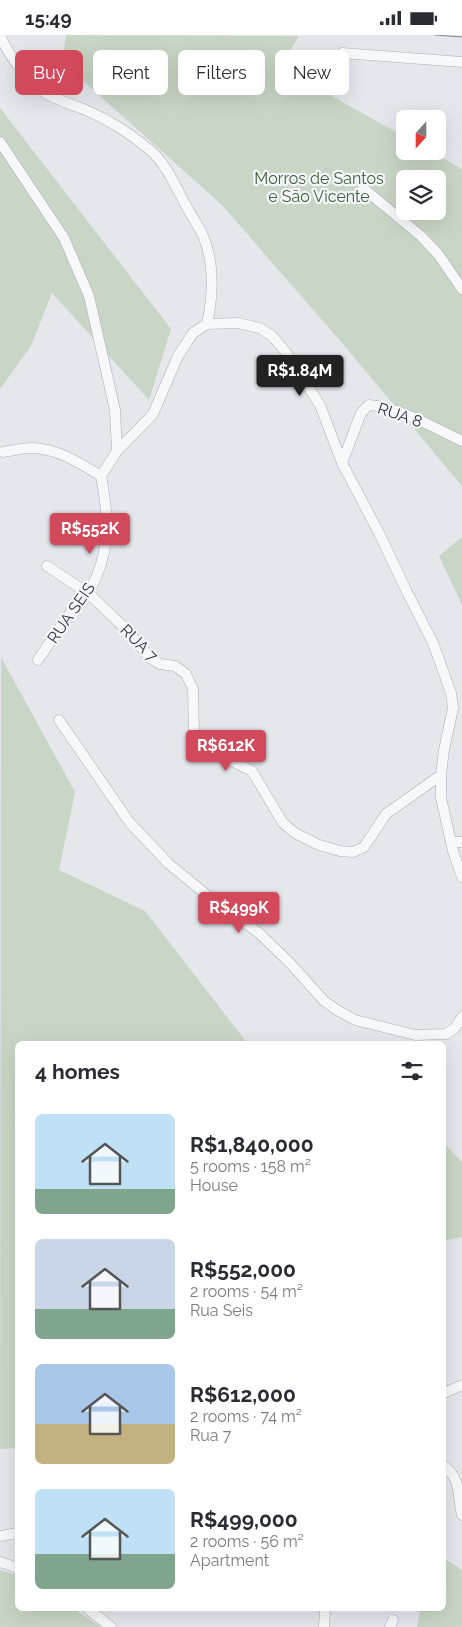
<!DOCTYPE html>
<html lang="en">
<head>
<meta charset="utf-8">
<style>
	:root { --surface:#fff; --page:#f2f2f3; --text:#2b2b33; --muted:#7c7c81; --accent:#d1495b }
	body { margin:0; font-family:Raleway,sans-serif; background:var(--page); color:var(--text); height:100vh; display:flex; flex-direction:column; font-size:19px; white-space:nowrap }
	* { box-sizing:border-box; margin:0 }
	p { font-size:16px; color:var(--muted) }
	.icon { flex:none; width:28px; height:28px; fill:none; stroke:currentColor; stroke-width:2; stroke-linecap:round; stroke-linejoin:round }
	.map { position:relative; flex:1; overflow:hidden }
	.drawer { position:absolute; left:15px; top:1006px; width:431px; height:570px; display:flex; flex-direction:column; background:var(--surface); border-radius:8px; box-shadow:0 5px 20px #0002 }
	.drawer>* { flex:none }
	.banner { position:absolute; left:15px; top:15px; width:432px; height:45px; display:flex; gap:10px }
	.needle { width:32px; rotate:201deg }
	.controls { position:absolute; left:396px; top:75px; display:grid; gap:10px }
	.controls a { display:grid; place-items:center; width:50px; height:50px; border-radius:8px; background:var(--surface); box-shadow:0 5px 20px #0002; font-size:25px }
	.price { position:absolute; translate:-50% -42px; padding:0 11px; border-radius:5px; background:var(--accent); color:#fff; font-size:16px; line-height:32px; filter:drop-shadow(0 1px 2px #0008) }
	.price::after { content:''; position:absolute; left:50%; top:30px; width:15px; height:11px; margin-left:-8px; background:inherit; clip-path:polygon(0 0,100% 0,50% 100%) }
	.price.current { background:#222; color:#fff }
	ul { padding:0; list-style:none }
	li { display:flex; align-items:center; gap:15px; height:125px; padding:0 20px }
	li span { display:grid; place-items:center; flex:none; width:140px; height:100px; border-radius:8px; color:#555 }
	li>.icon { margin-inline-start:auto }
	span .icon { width:60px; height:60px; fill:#fffc; stroke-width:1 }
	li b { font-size:21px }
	h2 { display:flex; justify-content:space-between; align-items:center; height:60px; padding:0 20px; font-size:21px }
	.chip { padding:0 18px; border-radius:8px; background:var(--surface); box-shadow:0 5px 20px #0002; font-size:18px; line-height:45px }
	.chip.current { background:var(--accent); color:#fff }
	.status { display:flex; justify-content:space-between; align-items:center; height:35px; padding:0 25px; background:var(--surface); direction:ltr }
	.status svg { height:14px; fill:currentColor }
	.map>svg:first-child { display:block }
	.green { fill:#c9d6c5; fill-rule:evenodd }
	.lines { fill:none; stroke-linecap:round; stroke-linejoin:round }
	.street-casing { stroke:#a9aeb7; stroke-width:11 }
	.street { stroke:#f7f8fa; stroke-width:10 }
	.tram { stroke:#7d8696; stroke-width:1 }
	.labels { text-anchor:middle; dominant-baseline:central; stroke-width:4.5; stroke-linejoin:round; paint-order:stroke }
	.park-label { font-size:16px; fill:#3f6138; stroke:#f4f6f9 }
	.street-label { font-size:16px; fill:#2b3445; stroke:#f4f6f9 }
</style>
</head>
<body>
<div class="status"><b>15:49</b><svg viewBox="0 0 49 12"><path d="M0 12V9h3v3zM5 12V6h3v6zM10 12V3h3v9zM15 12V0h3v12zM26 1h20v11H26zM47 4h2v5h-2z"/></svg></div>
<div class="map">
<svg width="462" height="1592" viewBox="0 0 462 1592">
	<rect width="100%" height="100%" fill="#e4e7ec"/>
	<!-- green -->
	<path class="green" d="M 66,0 L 299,1 L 280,32 L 405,102 L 405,116 L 431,116 L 462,134 L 462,451 L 342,308 L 222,170 L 62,27 ZM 405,144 L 438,144 L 438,176 L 405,176 Z
		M 0,73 L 171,294 L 149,365 L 52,258 L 31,311 L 0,354 Z
		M 462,502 L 462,570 L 439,521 Z
		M 1,622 L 75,757 L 59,835 L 145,876 L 248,1009 L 18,1009 L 18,1413 L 0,1414 Z
		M 444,1108 L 462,1127 L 462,1202 L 444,1206 Z
		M 444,1523 L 462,1535 L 462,1592 L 417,1592 L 420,1574 L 444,1574 Z
		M 0,1535 L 17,1540 L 18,1574 L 74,1574 L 101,1592 L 0,1592 Z"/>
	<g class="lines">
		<defs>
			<path id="street" d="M 0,0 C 9,22 28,46 47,59 C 60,66 72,70 86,75 C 109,85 131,99 150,115 C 168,130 177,156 189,176 C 194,185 200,193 204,203 C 214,229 213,261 207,289 L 238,288 L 260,293 L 272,301 L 285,316 L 320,370 L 342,428 L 379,498 L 407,557 L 433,608 L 451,658 L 453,673 L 444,715 L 441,740 L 441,763 L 453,816 L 462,842
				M 342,18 L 462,27
				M 0,107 L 64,203 L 89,261 L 115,375 L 117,416
				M 363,153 L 421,201 L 438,219 L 462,254
				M 3,417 C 12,416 22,413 31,413 C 57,413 80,428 101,441
				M 342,428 L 361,378 L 369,370 C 396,371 437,394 462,406
				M 47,531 L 89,559 L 128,596 L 150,623 L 160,629 L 175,631 L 186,639 L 193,654 L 194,698 L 198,711 L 211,720 L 226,723 L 252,736 L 283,788 L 295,798 L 319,810 L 340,816 L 353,817 L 364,812 L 386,779 L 441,740
				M 38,625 C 49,609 59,592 71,577 C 77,571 85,565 89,557 C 111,518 109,483 101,441 L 117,416 L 153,379 L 178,321 L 193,298 L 207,289
				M 59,685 L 130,788 L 169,829 L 213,865 L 259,898 L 291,929 L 324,966 L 337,975 L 355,985 L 415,1000 L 446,999 L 455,993 L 462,982
				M 451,806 L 462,807
				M 444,1358 L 462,1350
				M 444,1431 C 462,1445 457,1460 462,1480
				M 0,1501 L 18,1498
				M 0,1527 L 18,1533
				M 88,1574 L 111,1592
				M 324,1592 L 325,1574
				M 390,1592 L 393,1585"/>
		</defs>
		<!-- street casing -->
		<use href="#street" class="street-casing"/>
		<!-- street -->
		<use href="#street" class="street"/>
		<!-- tram -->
		<path class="tram" d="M 435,0 L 462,2"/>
	</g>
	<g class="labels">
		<!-- park labels -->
		<g class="park-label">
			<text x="319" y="143">Morros de Santos<tspan x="319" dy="18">e São Vicente</tspan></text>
		</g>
		<!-- street labels -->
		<g class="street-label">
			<text transform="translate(400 380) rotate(19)">RUA 8</text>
			<text transform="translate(71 578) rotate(-55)">RUA SEIS</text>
			<text transform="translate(139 608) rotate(45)">RUA 7</text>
		</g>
	</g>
</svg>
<div class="controls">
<a><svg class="needle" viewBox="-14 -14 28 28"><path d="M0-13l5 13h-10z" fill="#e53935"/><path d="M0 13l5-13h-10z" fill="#7c7c81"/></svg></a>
<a><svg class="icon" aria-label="layers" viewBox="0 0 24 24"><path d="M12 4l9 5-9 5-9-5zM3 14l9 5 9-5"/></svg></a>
</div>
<b class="price current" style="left:300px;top:362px">R$1.84M</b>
<b class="price" style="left:90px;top:520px">R$552K</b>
<b class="price" style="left:226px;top:737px">R$612K</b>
<b class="price" style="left:239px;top:899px">R$499K</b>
<div class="banner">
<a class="chip current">Buy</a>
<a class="chip">Rent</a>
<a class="chip">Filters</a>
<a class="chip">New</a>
</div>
<section class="drawer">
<h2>4 homes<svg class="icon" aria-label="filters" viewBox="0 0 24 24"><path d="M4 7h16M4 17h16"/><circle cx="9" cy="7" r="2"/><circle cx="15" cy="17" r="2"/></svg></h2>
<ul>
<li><span style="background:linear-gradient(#bfe0f5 75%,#7fa58c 0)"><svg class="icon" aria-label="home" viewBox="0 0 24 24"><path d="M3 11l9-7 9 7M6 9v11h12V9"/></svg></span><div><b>R$1,840,000</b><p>5 rooms · 158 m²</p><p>House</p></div></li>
<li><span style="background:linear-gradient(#c9d6e8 70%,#7fa58c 0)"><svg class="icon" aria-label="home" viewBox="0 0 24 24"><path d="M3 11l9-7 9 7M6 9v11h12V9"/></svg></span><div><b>R$552,000</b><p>2 rooms · 54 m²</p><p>Rua Seis</p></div></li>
<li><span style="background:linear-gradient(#a9c7e8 60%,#c2b280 0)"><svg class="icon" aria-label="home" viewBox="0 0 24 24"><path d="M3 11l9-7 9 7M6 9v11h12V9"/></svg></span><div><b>R$612,000</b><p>2 rooms · 74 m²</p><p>Rua 7</p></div></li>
<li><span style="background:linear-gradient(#bfe0f5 65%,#7fa58c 0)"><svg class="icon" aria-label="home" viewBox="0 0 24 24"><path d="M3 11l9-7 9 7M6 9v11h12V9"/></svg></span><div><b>R$499,000</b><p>2 rooms · 56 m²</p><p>Apartment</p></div></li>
</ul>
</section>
</div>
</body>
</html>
